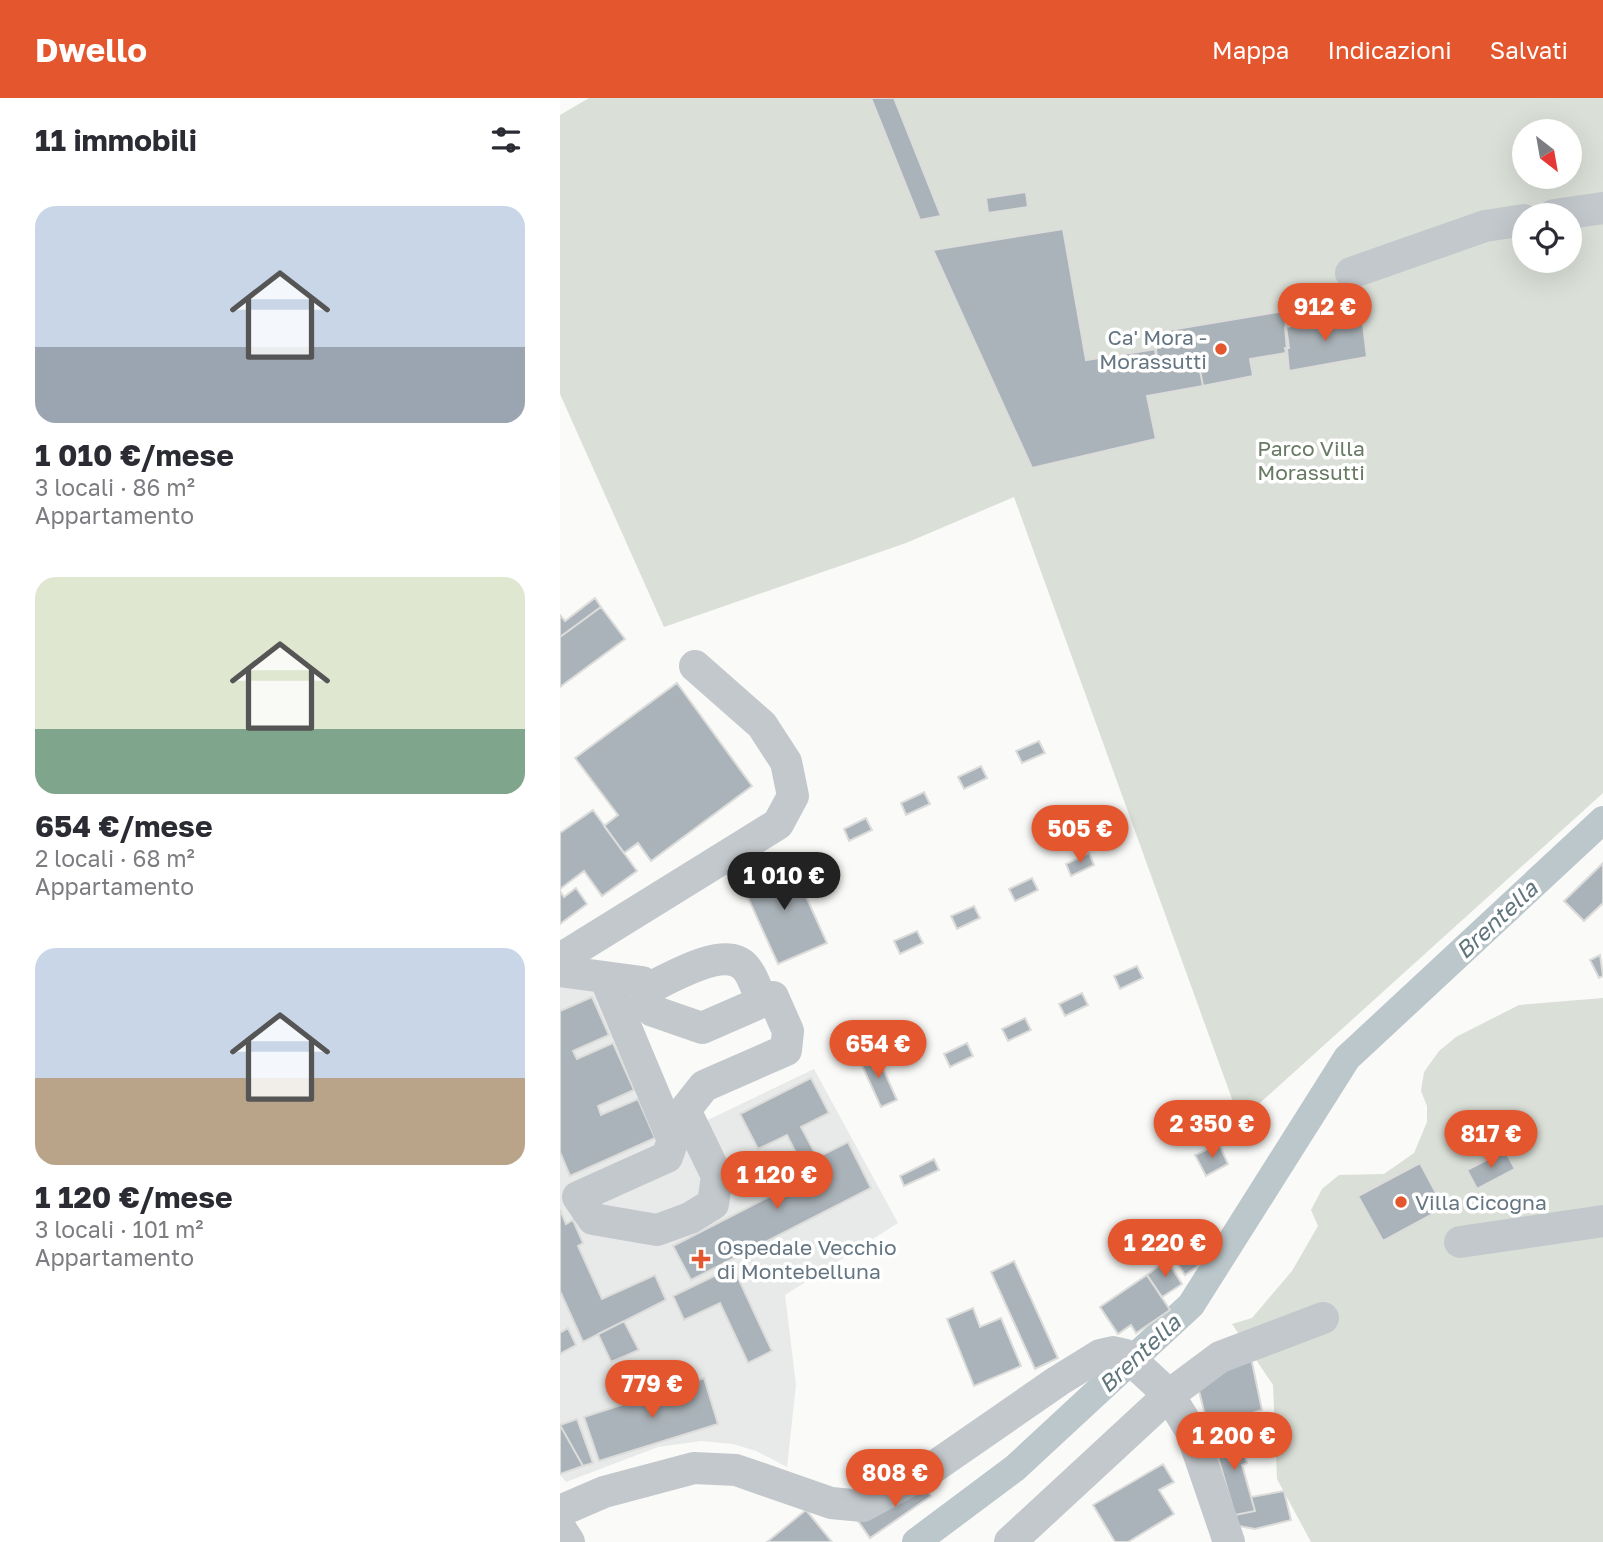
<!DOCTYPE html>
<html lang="it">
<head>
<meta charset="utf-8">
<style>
	:root { --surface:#fff; --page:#f2f2f3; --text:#2b2b33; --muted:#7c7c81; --accent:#e4572e }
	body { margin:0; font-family:"Golos Text",sans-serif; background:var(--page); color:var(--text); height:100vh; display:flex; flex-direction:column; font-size:26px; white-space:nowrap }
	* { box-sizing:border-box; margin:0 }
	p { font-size:23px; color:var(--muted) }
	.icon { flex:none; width:38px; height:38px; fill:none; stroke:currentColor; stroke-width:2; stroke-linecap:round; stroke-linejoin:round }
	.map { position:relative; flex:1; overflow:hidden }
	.panel { display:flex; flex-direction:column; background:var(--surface); width:560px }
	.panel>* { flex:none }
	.needle { width:46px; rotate:149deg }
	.buttons { position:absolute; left:952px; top:21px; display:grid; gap:14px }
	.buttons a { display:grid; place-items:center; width:70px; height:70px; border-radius:50%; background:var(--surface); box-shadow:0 7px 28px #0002; font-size:35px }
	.price { position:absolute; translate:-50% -60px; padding:0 16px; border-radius:24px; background:var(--accent); color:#fff; font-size:23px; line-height:46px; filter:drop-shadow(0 2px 4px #0008) }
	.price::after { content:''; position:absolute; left:50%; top:42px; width:21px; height:16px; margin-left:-10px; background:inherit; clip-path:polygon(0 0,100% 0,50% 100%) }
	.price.selected { background:#222; color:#fff }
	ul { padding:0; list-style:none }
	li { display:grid; align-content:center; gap:14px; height:371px; padding:0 35px }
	li span { display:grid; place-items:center; height:217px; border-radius:21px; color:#555 }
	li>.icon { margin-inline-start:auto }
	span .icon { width:126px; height:126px; fill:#fffc; stroke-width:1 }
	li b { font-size:30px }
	h2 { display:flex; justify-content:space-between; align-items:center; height:84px; padding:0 35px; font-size:30px }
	header { display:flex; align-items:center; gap:42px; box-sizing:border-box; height:98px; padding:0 35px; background:var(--accent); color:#fff }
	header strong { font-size:33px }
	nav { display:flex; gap:38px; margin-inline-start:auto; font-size:24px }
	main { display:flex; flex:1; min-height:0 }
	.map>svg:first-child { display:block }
	.built { fill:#e8e9e9 }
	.green { fill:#dadfd7; fill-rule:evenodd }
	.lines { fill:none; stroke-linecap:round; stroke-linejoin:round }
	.canal { stroke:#bbc7cb; stroke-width:28 }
	.building { fill:#aab3b9; stroke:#dcdcda; stroke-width:2 }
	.minor { stroke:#c3c8cc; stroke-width:32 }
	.poi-dot { fill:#e4572e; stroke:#fff; stroke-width:2.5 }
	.labels { text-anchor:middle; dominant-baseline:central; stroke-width:7; stroke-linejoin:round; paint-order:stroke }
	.poi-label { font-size:21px; fill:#657683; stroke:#fff; text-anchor:start }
	.park-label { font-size:21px; fill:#687a64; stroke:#fff }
	.water-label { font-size:23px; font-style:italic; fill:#60757c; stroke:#fff }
</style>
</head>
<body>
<header>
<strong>Dwello</strong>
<nav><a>Mappa</a><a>Indicazioni</a><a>Salvati</a></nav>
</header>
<main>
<section class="panel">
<h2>11 immobili<svg class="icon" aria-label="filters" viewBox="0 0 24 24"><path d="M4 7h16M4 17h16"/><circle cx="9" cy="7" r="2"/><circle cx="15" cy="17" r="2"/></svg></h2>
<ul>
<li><span style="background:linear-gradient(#c9d6e8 65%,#9aa5b1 0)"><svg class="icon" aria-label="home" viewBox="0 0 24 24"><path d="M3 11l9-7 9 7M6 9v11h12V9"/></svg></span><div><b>1 010 €/mese</b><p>3 locali · 86 m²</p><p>Appartamento</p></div></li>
<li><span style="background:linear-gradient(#dfe7d0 70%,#7fa58c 0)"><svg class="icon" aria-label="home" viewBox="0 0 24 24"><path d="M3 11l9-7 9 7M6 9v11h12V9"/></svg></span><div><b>654 €/mese</b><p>2 locali · 68 m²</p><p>Appartamento</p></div></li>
<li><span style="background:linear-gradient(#c9d6e8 60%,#b9a48a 0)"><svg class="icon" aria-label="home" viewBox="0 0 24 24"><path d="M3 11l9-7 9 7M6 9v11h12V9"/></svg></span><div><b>1 120 €/mese</b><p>3 locali · 101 m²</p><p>Appartamento</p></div></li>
</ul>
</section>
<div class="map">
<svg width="1043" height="1444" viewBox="0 0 1043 1444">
	<rect width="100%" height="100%" fill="#fafaf8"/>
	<!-- built -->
	<path class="built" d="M 0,885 L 71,900 L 125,1033 L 254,971 L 338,1125 L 225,1197 L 236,1287 L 227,1369 L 196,1353 L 173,1346 L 141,1343 L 98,1349 L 6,1384 L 0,1377 Z"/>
	<!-- green -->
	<path class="green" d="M 29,0 L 1043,0 L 1043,695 L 680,1023 L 454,399 L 346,445 L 104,529 L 0,296 L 0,17 ZM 964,33 L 1010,33 L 1010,79 L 964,79 ZM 964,117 L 1010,117 L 1010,163 L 964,163 Z
		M 1043,900 L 1043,1444 L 751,1444 L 717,1381 L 713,1287 L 672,1226 L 692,1220 L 732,1173 L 758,1128 L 751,1112 L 762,1091 L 779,1077 L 824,1076 L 854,1055 L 867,1024 L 867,1008 L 861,993 L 864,974 L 879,953 L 896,939 L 959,907 Z"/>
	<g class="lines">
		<!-- canal -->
		<path class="canal" d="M 356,1444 L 455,1370 L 631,1207 L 787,960 L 1043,722"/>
	</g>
	<!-- building -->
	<path class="building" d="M 311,0 L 334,0 L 381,118 L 360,122 Z
		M 466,94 L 468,109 L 428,115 L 426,100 Z
		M 503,131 L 526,262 L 596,251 L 598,268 L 638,262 L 643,288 L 587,298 L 596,341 L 472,370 L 373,152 Z
		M 724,213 L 729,250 L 725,250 L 726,255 L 690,261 L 693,278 L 643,288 L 638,262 L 598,268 L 592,235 Z
		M 802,218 L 807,259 L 729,273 L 725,229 Z
		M 35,500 L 41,509 L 0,539 L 0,517 L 5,523 Z
		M 41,509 L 65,541 L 0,589 L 0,539 Z
		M 117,585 L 192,688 L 91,763 L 78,745 L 64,755 L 44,728 L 58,717 L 15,660 Z
		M 479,643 L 485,655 L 462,665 L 456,653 Z
		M 421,668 L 427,680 L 404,691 L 398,679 Z
		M 364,694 L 370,706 L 346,717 L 341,705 Z
		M 33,712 L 77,773 L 42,798 L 24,773 L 0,791 L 0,735 Z
		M 306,720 L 312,732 L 289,743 L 284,731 Z
		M 529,755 L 534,767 L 511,778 L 506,766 Z
		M 229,761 L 267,845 L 218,866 L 180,782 Z
		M 1043,765 L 1043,805 L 1024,823 L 1004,803 Z
		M 472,780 L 478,792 L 455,803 L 449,791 Z
		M 16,790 L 27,806 L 0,826 L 0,793 L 4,799 Z
		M 414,808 L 420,820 L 397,831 L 391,818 Z
		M 357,833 L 363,845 L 340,856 L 334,843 Z
		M 1040,857 L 1043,878 L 1039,880 L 1030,862 Z
		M 577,868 L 583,880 L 560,891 L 554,878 Z
		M 522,895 L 528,907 L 505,918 L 499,906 Z
		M 32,899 L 49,937 L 13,953 L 17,961 L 53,945 L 74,992 L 38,1008 L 41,1017 L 78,1001 L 95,1040 L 10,1078 L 0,1054 L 0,913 Z
		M 465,920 L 471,932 L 448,943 L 442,931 Z
		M 407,945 L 413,958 L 390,969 L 384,956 Z
		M 316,955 L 337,1002 L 321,1009 L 300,963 Z
		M 251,980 L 269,1015 L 241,1029 L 257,1059 L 242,1067 L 227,1037 L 198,1051 L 180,1016 Z
		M 288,1044 L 311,1090 L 131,1182 L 113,1148 L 230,1088 L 224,1076 Z
		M 659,1046 L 668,1066 L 646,1078 L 635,1057 Z
		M 945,1052 L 955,1071 L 917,1091 L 907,1072 Z
		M 374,1061 L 379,1072 L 344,1088 L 340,1078 Z
		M 860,1065 L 884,1110 L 823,1143 L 798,1098 Z
		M 0,1112 L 6,1126 L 13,1122 L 23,1145 L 18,1148 L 42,1201 L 95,1177 L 106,1202 L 23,1244 L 0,1193 Z
		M 625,1126 L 649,1160 L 625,1177 L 602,1142 Z
		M 607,1162 L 622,1186 L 602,1199 L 587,1177 Z
		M 454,1163 L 498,1260 L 475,1271 L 431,1174 Z
		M 173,1169 L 212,1253 L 188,1265 L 160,1205 L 124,1222 L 113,1198 Z
		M 587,1177 L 610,1212 L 576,1235 L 571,1227 L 558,1236 L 540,1209 Z
		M 413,1210 L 420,1229 L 441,1220 L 461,1268 L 414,1288 L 387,1221 Z
		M 64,1223 L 79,1252 L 51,1264 L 38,1236 Z
		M 8,1230 L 16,1247 L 0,1256 L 0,1235 Z
		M 689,1250 L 702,1312 L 648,1329 L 636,1281 Z
		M 144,1280 L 158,1326 L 39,1363 L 24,1319 Z
		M 17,1321 L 33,1365 L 23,1368 L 0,1327 Z
		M 0,1327 L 23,1368 L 0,1376 Z
		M 677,1333 L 687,1365 L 682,1367 L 695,1413 L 675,1417 L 653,1342 Z
		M 603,1366 L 614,1384 L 599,1392 L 614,1416 L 568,1444 L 555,1444 L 533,1407 Z
		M 360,1381 L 371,1398 L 310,1440 L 298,1423 Z
		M 724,1393 L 731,1422 L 695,1431 L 679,1428 L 675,1417 L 695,1413 L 691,1399 Z
		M 246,1412 L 272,1444 L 207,1444 Z"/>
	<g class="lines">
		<!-- minor -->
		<path class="minor" d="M 994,117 L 1043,110
			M 791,175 L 925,128 L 964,122
			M 0,861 L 218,726 L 233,698 L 226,664 L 202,627 L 135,568
			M 0,873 L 82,884 L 93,913 L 142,930 L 213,899 L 228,933 L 226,952 L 144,988 L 125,1012 L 157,1078 L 153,1106 L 130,1120 L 97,1132 L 33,1121 L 18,1099 L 107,1059 L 113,1042 L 46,882
			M 85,892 C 109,881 164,846 185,869 C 193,877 197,893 202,903
			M 900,1144 L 1043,1123
			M 0,1413 L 44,1394 L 134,1370 L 176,1372 L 271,1405 L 303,1408 L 368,1373 L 498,1283 L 540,1257 L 553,1254 L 566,1257 L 609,1297 L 631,1333 L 669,1444
			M 0,1430 L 9,1444
			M 450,1444 L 609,1297 L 660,1259 L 763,1220"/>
	</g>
	<!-- markers -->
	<g class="poi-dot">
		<circle cx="661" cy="251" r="7"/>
		<circle cx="841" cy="1104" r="7"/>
		<path d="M137.5 1150.5h7v7h7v7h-7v7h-7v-7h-7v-7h7z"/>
	</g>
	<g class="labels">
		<!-- poi labels -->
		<g class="poi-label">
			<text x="647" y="239" text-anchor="end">Ca' Mora -<tspan x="647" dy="24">Morassutti</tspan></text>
			<text x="855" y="1104">Villa Cicogna</text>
			<text x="157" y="1149">Ospedale Vecchio<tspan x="157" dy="24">di Montebelluna</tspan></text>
		</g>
		<!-- park labels -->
		<g class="park-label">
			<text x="751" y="350">Parco Villa<tspan x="751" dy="24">Morassutti</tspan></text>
		</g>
		<!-- water labels -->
		<g class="water-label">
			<text transform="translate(936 821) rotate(-43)">Brentella</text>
			<text transform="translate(579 1255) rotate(-43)">Brentella</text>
		</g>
	</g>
</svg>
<div class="buttons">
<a><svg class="needle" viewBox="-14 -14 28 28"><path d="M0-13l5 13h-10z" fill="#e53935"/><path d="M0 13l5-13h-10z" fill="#7c7c81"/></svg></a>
<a><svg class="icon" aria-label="locate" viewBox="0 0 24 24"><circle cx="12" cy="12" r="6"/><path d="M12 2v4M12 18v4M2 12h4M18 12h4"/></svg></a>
</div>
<b class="price" style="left:765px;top:245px">912 €</b>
<b class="price" style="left:520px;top:767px">505 €</b>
<b class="price selected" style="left:224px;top:814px">1 010 €</b>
<b class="price" style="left:318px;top:982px">654 €</b>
<b class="price" style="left:652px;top:1062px">2 350 €</b>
<b class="price" style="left:931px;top:1072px">817 €</b>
<b class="price" style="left:217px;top:1113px">1 120 €</b>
<b class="price" style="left:605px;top:1181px">1 220 €</b>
<b class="price" style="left:92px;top:1322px">779 €</b>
<b class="price" style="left:674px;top:1374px">1 200 €</b>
<b class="price" style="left:335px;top:1411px">808 €</b>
</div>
</main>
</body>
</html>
